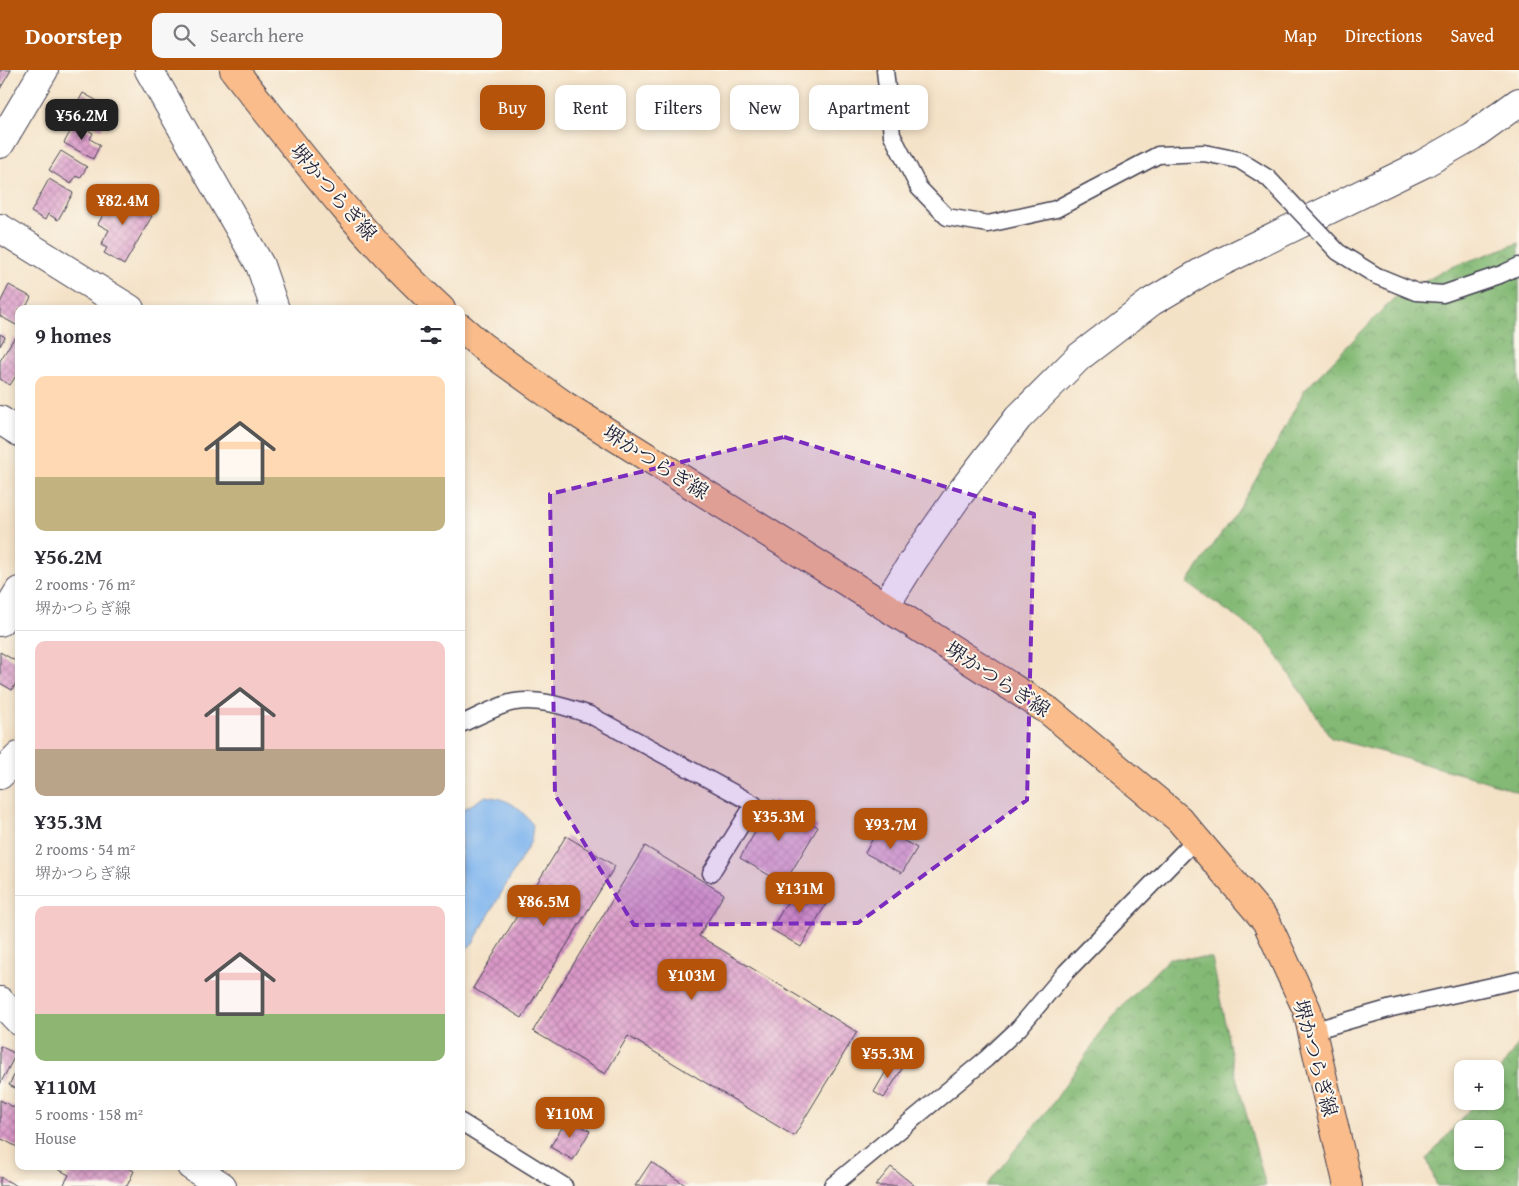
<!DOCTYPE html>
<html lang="en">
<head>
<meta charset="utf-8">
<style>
	:root { --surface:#fff; --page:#f7f7f7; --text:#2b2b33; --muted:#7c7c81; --line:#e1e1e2; --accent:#b45309 }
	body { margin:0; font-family:"Gentium Book Plus","Noto Serif JP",serif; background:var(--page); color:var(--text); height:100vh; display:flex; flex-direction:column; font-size:19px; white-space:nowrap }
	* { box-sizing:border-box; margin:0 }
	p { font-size:16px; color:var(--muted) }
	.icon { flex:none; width:28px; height:28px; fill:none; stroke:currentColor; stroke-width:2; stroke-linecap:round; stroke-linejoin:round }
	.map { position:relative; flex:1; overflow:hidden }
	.drawer { position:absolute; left:15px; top:235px; width:450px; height:865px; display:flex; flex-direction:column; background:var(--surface); border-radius:10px; box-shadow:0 2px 8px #0003 }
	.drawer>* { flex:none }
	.top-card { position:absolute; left:480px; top:15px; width:475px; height:45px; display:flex; gap:10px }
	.fabs { position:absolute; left:1454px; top:990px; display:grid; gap:10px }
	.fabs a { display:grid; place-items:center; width:50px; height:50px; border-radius:10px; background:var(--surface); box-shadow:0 2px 8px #0003; font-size:25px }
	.price { position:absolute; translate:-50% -42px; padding:0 11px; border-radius:10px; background:var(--accent); color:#fff; font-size:16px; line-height:32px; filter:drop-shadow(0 1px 2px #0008) }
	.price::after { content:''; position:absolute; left:50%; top:30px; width:15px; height:11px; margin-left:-8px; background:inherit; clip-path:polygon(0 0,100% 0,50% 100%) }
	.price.current { background:#222; color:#fff }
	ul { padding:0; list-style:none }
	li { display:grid; align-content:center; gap:10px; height:265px; padding:0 20px }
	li+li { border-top:1px solid var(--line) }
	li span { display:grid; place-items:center; height:155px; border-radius:10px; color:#555 }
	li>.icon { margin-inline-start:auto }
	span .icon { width:90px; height:90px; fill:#fffc; stroke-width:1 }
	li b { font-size:21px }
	h2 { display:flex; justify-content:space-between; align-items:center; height:60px; padding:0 20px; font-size:21px }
	.chip { padding:0 18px; border-radius:10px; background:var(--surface); box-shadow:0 2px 8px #0003; font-size:18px; line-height:45px }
	.chip.current { background:var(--accent); color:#fff }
	header { display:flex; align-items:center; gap:30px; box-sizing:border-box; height:70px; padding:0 25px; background:var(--accent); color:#fff }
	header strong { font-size:24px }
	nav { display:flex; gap:28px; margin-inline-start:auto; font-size:18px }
	.search { width:350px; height:45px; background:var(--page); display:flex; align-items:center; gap:12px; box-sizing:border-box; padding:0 18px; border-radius:10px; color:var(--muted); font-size:19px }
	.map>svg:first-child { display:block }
	.forest { fill:url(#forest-crowns); stroke:#526e58; fill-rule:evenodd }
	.water { fill:#80b5ee; stroke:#516c94 }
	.building { fill:url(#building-cross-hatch) }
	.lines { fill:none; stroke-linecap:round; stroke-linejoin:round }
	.service-casing { stroke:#423f50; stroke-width:19 }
	.minor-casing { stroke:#423f50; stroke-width:30 }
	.tertiary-casing { stroke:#423f50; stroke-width:30 }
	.primary-casing { stroke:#423f50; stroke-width:30 }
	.service { stroke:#fff; stroke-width:16 }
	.minor { stroke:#fff; stroke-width:28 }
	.tertiary { stroke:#fff; stroke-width:28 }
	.primary { stroke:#f9bc8a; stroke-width:28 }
	.service-bridge-casing { stroke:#423f50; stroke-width:19; stroke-linecap:butt }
	.service-bridge { stroke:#fff; stroke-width:16 }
	.marked { fill:#7b2cbf; fill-opacity:0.2; stroke:#7b2cbf; stroke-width:4; stroke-dasharray:10 6; stroke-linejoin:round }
	.labels { text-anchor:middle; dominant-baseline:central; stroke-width:4; stroke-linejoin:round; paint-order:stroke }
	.street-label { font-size:20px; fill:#22223b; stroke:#fbf7ec }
</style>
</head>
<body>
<header>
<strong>Doorstep</strong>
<div class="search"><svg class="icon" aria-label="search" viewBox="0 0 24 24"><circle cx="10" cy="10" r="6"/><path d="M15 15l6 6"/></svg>Search here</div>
<nav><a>Map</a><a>Directions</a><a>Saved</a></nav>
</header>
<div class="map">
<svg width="1519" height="1116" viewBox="0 0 1519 1116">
	<defs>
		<pattern id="forest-crowns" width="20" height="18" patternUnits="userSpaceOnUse" patternTransform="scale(1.25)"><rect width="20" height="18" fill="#83b975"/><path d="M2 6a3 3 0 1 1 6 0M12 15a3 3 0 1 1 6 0" fill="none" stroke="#6b9661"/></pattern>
		<pattern id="building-cross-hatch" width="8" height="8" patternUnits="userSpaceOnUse" patternTransform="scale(1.25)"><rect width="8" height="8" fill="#db99c9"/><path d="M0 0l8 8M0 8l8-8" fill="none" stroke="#b17ca4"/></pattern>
	</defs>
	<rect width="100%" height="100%" fill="#fbf7ec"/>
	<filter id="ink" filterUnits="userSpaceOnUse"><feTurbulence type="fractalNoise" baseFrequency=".02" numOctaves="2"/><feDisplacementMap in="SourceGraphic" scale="10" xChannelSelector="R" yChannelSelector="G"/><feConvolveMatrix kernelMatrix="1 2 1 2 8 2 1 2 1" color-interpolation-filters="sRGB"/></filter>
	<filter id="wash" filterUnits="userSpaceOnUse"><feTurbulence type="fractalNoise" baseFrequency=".0096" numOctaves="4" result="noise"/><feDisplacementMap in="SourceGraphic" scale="20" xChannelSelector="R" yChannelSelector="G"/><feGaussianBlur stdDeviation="1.12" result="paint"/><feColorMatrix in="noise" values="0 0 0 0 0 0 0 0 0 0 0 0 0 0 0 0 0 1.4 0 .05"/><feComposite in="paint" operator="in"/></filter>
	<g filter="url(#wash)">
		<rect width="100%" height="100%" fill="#f4e2c7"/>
		<!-- forest -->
		<path class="forest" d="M 1519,173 L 1519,722 L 1479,709 L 1331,668 L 1265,567 L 1187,513 L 1241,435 L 1276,375 L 1304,321 L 1393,229 L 1449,198 Z
			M 1169,888 L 1212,888 L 1234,999 L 1266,1116 L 986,1116 L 1053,1033 L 1112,947 Z
			M 1519,973 L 1519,1116 L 1437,1116 L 1427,1089 L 1477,1031 L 1495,1031 L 1495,1007 ZM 1462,1059 L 1495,1059 L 1495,1091 L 1462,1091 Z"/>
		<!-- water -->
		<path class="water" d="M 486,726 C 511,730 518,736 533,755 L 531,771 L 473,873 L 461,883 L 461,741 Z"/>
		<g id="blocks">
			<!-- building -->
			<path class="building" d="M 0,0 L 11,0 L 0,19 Z
				M 83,23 L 101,33 L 98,39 L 109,45 L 101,59 L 72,43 Z
				M 75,53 L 93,63 L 90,69 L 100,75 L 93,89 L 64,73 Z
				M 61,81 L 87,97 L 80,108 L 76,106 L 71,114 L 49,100 Z
				M 49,109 L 73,123 L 58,150 L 48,144 L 45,150 L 31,142 Z
				M 118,119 L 142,133 L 138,139 L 152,146 L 124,195 L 104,183 L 107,178 L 101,175 L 109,160 L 98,154 Z
				M 9,215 L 31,227 L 25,239 L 19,239 L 19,250 L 16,255 L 0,246 L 0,233 Z
				M 0,264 L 5,267 L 0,276 Z
				M 14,268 L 19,271 L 19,301 L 10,315 L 0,309 L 0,291 Z
				M 0,582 L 19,593 L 19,608 L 12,620 L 0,613 Z
				M 774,730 L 818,757 L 784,814 L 740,788 Z
				M 879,757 L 917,778 L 902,803 L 865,783 Z
				M 566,766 L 615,796 L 522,948 L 473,918 Z
				M 645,776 L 724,824 L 699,866 L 857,962 L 794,1066 L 628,966 L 605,1004 L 533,961 Z
				M 800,811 L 829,829 L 801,877 L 771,859 Z
				M 0,976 L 16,984 L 0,1014 Z
				M 892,991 L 903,997 L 884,1028 L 874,1022 Z
				M 17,1000 L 19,1001 L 19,1020 L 9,1015 Z
				M 0,1030 L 19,1040 L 19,1078 L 2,1069 L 0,1072 Z
				M 568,1048 L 590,1061 L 573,1090 L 550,1077 Z
				M 651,1092 L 687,1116 L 635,1116 Z
				M 52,1096 L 125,1096 L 134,1101 L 127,1116 L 63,1116 L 69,1105 Z
				M 891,1097 L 915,1116 L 875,1116 Z
				M 0,1107 L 17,1116 L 0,1116 Z"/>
		</g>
	</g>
	<g filter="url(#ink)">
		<use href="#blocks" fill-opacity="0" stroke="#423f50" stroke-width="1"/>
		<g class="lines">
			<defs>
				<path id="service" d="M 885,0 L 892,65 L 919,118 L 947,147 L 988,154 L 1056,139 L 1158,85 L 1204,83 L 1239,90 L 1268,108
					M 1377,206 L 1416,222 L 1443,224 L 1502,204 L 1519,196
					M 461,654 C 473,649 503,633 515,632 C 540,628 566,637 590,645 L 754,734 L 711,803
					M 1312,961 L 1392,938 L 1519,910
					M 461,1052 L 564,1116
					M 832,1116 L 986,989 L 1019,958 L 1066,902 L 1196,769"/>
				<path id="minor" d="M 0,74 L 44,0
					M 0,158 L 130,239
					M 0,350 L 19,362
					M 0,552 L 19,521
					M 0,931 L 19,951
					M 191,1096 L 222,1116"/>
				<path id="tertiary" d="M 149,0 L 260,195 L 275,239
					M 885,536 L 913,491 L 958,426 L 1018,348 L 1079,287 L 1151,232 L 1205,200 L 1423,94 L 1472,66 L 1519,32
					M 0,705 L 19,686"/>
				<path id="primary" d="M 234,0 C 299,82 363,168 441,239
					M 461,258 L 483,277 L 564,335 L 885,536 L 1049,641 L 1179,749 L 1266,851 L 1307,940 L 1348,1116"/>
			</defs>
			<!-- service casing -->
			<use href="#service" class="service-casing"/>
			<!-- minor casing -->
			<use href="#minor" class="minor-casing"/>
			<!-- tertiary casing -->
			<use href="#tertiary" class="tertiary-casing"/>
			<!-- primary casing -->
			<use href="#primary" class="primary-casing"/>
			<!-- service -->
			<use href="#service" class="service"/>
			<!-- minor -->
			<use href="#minor" class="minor"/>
			<!-- tertiary -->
			<use href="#tertiary" class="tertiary"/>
			<!-- primary -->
			<use href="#primary" class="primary"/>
			<defs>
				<path id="service-bridge" d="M 1268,108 L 1338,182 L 1377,206"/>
			</defs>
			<!-- service-bridge casing -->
			<use href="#service-bridge" class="service-bridge-casing"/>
			<!-- service-bridge -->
			<use href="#service-bridge" class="service-bridge"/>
		</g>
	</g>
	<!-- marked area -->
	<path class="marked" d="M 784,367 L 1034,444 L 1027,730 L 858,853 L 634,855 L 555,725 L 550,424 Z"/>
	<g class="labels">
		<!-- street labels -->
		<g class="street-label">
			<text transform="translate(334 122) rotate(49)">堺かつらぎ線</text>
			<text transform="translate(656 392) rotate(32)">堺かつらぎ線</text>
			<text transform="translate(998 609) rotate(33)">堺かつらぎ線</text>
			<text transform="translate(1316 988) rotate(75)">堺かつらぎ線</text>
		</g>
	</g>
</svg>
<div class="fabs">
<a>+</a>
<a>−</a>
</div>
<b class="price current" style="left:82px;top:71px">¥56.2M</b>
<b class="price" style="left:123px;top:156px">¥82.4M</b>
<b class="price" style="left:779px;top:772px">¥35.3M</b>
<b class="price" style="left:891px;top:780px">¥93.7M</b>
<b class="price" style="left:800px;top:844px">¥131M</b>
<b class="price" style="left:544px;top:857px">¥86.5M</b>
<b class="price" style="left:692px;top:931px">¥103M</b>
<b class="price" style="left:888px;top:1009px">¥55.3M</b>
<b class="price" style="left:570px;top:1069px">¥110M</b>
<div class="top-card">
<a class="chip current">Buy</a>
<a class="chip">Rent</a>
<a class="chip">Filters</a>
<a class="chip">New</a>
<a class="chip">Apartment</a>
</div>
<section class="drawer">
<h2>9 homes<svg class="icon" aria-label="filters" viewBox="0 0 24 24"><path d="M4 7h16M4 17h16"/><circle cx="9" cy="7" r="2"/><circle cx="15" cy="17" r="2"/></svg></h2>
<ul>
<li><span style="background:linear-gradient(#ffd9b3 65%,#c2b280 0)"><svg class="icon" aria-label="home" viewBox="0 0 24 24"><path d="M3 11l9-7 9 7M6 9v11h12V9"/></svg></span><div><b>¥56.2M</b><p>2 rooms · 76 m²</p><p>堺かつらぎ線</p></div></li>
<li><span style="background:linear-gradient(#f6c9c9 70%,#b9a48a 0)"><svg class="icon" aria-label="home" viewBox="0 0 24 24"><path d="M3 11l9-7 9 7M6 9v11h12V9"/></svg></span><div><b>¥35.3M</b><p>2 rooms · 54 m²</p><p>堺かつらぎ線</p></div></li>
<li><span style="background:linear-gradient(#f6c9c9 70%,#8fb573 0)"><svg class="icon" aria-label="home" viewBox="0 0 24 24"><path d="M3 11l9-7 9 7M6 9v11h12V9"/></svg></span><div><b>¥110M</b><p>5 rooms · 158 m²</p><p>House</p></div></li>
</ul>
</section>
</div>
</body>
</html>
